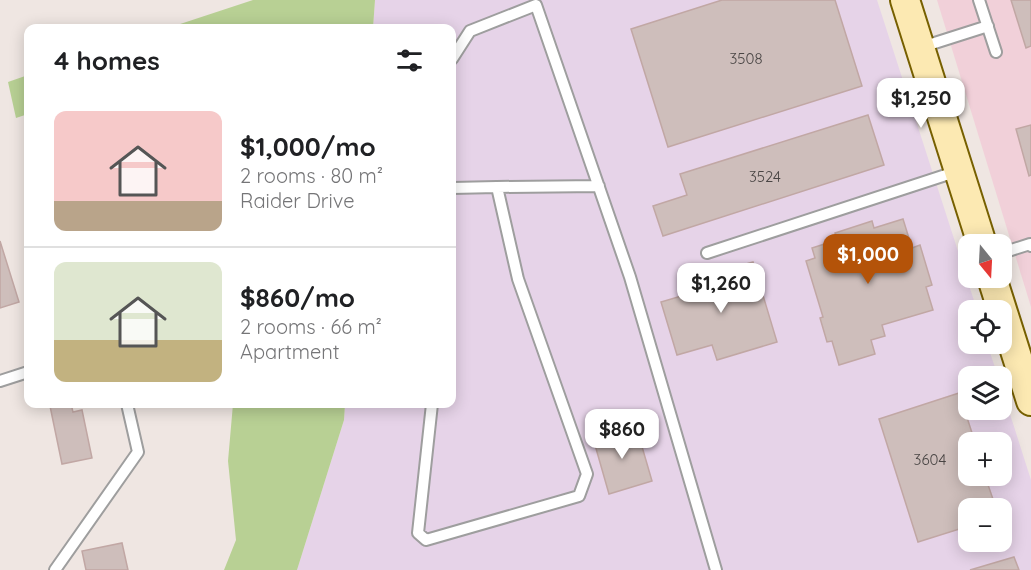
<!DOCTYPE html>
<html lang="en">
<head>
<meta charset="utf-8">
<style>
	:root { --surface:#fff; --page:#f2f2f2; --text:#202124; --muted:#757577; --line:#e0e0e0; --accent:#b45309 }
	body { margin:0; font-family:Quicksand,sans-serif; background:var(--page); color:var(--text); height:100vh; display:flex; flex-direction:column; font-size:22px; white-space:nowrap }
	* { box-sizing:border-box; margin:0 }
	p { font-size:20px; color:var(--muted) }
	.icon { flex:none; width:33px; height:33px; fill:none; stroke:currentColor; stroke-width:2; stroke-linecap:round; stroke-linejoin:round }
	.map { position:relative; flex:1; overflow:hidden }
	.drawer { position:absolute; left:24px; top:24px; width:432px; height:384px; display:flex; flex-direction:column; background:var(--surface); border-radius:12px; box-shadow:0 3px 15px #0003 }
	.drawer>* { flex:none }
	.needle { width:39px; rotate:162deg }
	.controls { position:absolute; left:958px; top:234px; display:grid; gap:12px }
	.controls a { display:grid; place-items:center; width:54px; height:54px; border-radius:12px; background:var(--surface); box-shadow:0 3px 15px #0003; font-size:30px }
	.price { position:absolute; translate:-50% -51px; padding:0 14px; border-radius:12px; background:#fff; color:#222; font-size:20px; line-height:39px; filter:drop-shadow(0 2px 3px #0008) }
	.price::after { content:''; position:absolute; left:50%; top:36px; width:18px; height:14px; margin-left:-9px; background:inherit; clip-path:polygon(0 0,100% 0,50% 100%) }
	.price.selected { background:var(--accent); color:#fff }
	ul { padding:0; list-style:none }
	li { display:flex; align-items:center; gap:18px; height:150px; padding:0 30px }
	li+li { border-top:2px solid var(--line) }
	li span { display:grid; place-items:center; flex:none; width:168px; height:120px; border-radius:12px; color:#555 }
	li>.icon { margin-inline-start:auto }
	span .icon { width:72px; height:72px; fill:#fffc; stroke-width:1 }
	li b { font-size:26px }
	h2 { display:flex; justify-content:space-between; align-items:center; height:72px; padding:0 30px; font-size:26px }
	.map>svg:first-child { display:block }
	.commercial { fill:#f1d0d9 }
	.industrial { fill:#e6d3e8; fill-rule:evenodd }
	.forest { fill:#b8d094 }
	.building { fill:#cebebb; stroke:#c1a7a4; stroke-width:1.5 }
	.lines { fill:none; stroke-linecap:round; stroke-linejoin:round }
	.lane-casing { stroke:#9e9e9e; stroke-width:14 }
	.secondary-casing { stroke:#776000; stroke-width:32 }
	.lane { stroke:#fff; stroke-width:10 }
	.secondary { stroke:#fce9b2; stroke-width:28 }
	.labels { text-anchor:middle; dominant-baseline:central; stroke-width:5; stroke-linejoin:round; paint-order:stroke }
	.number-label { font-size:15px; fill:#494544 }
</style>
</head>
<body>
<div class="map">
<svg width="1031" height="570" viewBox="0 0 1031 570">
	<rect width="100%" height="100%" fill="#efe6e2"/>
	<!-- commercial -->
	<path class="commercial" d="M 937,0 L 1031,0 L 1031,307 Z"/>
	<!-- industrial -->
	<path class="industrial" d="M 375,0 L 877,0 L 977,310 L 969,310 L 969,344 L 987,344 L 998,376 L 969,376 L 969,410 L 1002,410 L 1002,389 L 1031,480 L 1031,570 L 297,570 L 344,420 L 345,404 L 452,404 L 452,28 L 373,28 ZM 969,442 L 1002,442 L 1002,476 L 969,476 ZM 969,508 L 1002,508 L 1002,542 L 969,542 Z"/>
	<!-- forest -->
	<path class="forest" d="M 253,0 L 375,0 L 373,28 L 168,28 Z
		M 28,75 L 28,114 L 16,118 L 8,82 Z
		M 233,404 L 345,404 L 344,420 L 297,570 L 224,570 L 236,540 L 228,461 Z"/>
	<!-- building -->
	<path class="building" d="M 722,0 L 835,0 L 862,86 L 668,147 L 631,29 Z
		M 1011,0 L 1031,0 L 1031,46 L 1026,48 Z
		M 868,115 L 884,165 L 663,236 L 653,206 L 687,195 L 680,174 Z
		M 1031,125 L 1031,175 L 1029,176 L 1016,129 Z
		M 903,219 L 912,248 L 920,245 L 932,285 L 926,287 L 933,310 L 882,325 L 885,336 L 871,340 L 875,354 L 839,365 L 832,341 L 827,342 L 820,318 L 823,317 L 806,261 L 815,258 L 812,248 L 837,240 L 835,233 L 872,221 L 874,228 Z
		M 0,241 L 19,302 L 0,308 Z
		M 753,262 L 777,342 L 717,360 L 712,345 L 677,355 L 661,302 L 695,292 L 692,280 Z
		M 959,393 L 975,442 L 969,442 L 969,476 L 985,476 L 996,508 L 969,508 L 969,526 L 918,542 L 879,419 Z
		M 63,404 L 71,404 L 73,412 L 82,410 L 92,458 L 62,464 L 50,406 Z
		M 636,426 L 652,481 L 609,494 L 593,438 Z
		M 122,543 L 128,570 L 86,570 L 82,551 Z
		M 1014,557 L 1019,570 L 970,570 Z"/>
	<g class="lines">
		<defs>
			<path id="lane" d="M 979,0 L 996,52
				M 922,47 L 988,26
				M 452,59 L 470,31 L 536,5 L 630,277 L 716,570
				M 497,187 L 599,186
				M 707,253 L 958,171
				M 1002,253 L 1030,244 L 1031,246
				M 0,381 L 28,372
				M 432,404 L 418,533 L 426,540 L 579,496 L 587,474 L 518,279 L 497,187 L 452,188
				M 55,570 L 138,452 L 127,404"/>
			<path id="secondary" d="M 905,0 L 982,244
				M 992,278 L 1031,401"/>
		</defs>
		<!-- lane casing -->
		<use href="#lane" class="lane-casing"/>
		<!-- secondary casing -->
		<use href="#secondary" class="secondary-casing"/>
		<!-- lane -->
		<use href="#lane" class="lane"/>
		<!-- secondary -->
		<use href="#secondary" class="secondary"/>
	</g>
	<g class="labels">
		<!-- number labels -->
		<g class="number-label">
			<text x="746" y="58">3508</text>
			<text x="765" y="176">3524</text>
			<text x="930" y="459">3604</text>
		</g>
	</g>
</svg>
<div class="controls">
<a><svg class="needle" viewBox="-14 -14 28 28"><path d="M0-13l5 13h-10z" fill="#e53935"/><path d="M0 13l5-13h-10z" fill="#757577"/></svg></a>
<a><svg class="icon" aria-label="locate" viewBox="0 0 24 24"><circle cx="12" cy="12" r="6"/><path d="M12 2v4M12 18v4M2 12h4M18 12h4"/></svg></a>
<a><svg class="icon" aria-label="layers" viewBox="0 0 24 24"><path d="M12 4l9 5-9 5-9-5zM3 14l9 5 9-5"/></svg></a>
<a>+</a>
<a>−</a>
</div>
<b class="price" style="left:921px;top:129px">$1,250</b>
<b class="price selected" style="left:868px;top:285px">$1,000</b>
<b class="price" style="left:721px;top:314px">$1,260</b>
<b class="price" style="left:622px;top:460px">$860</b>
<section class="drawer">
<h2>4 homes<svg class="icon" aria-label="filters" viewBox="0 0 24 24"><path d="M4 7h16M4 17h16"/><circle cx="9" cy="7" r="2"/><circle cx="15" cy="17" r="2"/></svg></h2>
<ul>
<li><span style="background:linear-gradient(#f6c9c9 75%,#b9a48a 0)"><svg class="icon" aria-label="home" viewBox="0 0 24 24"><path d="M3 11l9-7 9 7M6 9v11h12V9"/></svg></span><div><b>$1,000/mo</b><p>2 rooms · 80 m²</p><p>Raider Drive</p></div></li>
<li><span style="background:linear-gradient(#dfe7d0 65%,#c2b280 0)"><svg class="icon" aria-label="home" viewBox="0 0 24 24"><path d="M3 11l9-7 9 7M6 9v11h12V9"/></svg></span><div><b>$860/mo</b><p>2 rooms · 66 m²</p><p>Apartment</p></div></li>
</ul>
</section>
</div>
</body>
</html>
